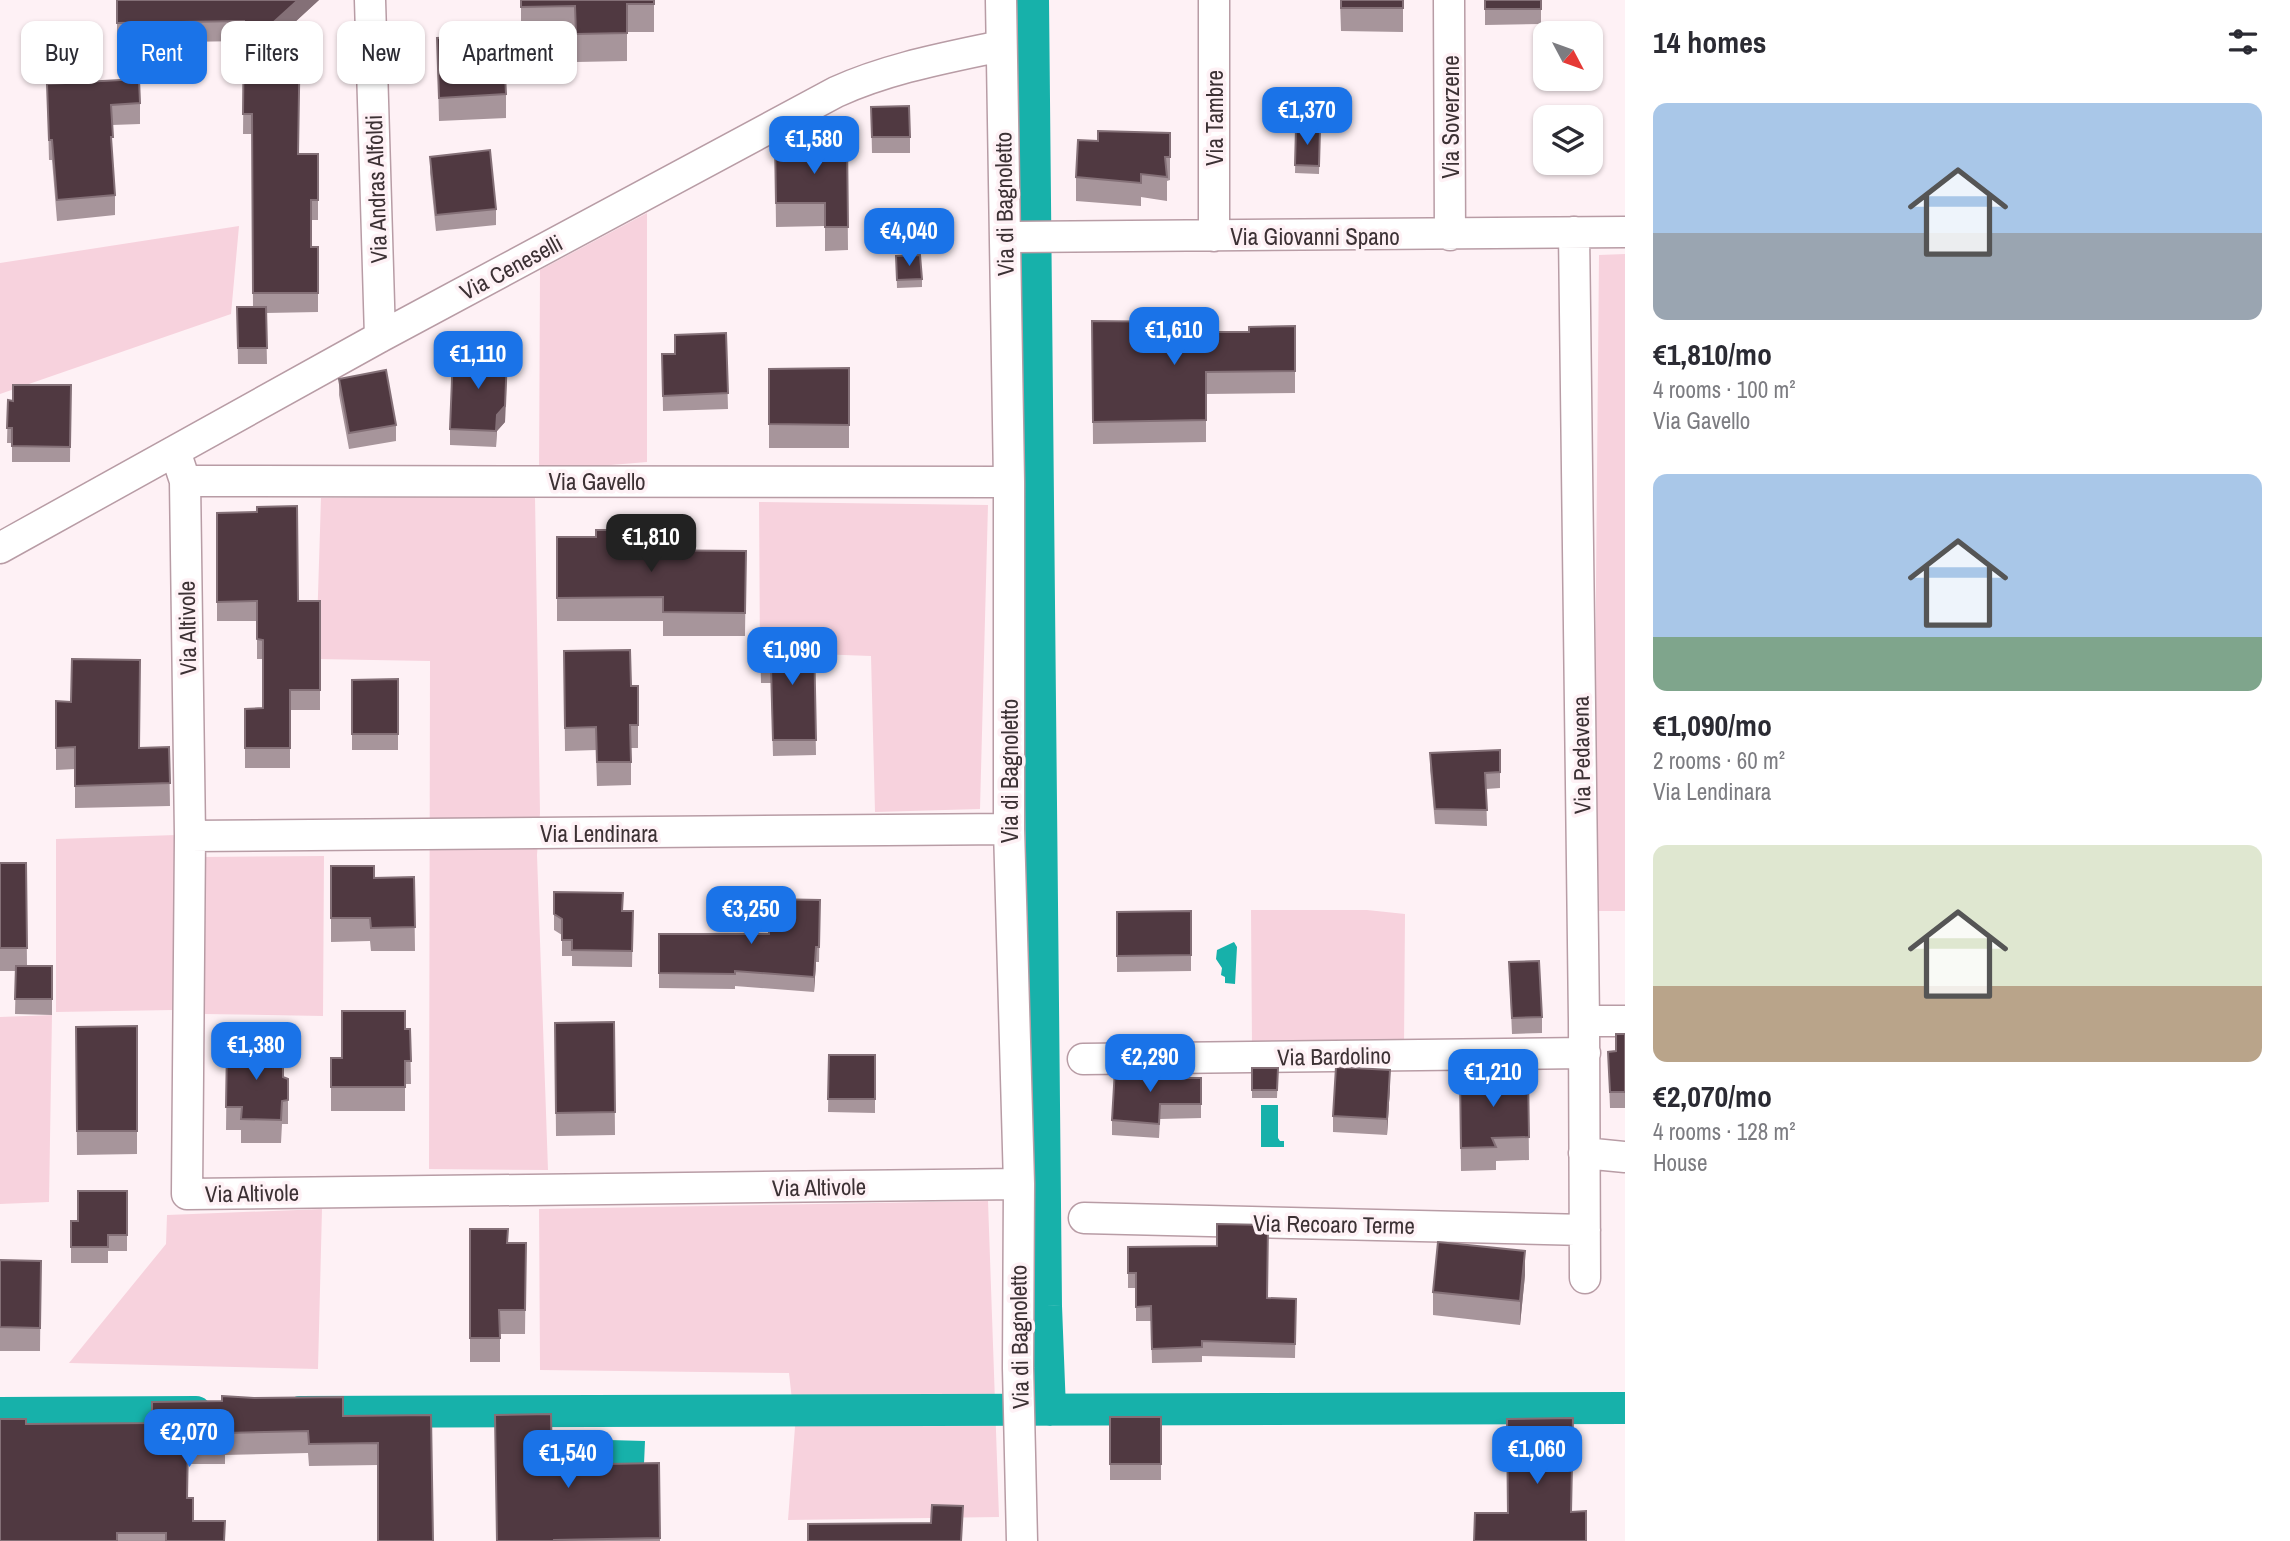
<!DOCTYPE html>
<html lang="en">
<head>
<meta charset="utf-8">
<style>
	:root { --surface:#fff; --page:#f2f2f3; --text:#2b2b33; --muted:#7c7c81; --accent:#1a73e8 }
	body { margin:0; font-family:"Archivo Narrow",sans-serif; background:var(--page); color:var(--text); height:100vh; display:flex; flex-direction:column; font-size:26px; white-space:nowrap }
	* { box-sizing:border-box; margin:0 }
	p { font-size:23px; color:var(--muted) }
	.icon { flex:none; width:38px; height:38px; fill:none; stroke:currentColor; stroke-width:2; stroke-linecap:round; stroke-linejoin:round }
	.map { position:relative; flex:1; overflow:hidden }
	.sheet { display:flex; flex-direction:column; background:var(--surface); width:665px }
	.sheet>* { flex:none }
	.hud { position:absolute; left:21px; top:21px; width:665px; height:63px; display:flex; gap:14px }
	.needle { width:46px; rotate:131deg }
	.controls { position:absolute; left:1533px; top:21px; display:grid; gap:14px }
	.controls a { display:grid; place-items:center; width:70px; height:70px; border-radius:14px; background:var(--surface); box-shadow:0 2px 5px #0004; font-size:35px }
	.price { position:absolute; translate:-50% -60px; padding:0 16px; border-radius:14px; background:var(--accent); color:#fff; font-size:23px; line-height:46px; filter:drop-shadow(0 2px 4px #0008) }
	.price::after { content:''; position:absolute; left:50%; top:42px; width:21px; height:16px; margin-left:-10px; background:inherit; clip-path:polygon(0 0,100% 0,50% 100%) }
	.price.selected { background:#222; color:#fff }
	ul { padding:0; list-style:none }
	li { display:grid; align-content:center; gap:14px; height:371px; padding:0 28px }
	li span { display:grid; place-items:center; height:217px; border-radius:14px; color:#555 }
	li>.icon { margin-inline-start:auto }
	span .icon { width:126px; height:126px; fill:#fffc; stroke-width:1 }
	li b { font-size:30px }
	h2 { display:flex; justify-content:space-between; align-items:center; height:84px; padding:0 28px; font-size:30px }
	.pill { padding:0 24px; border-radius:14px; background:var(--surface); box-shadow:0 2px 5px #0004; font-size:24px; line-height:63px }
	.pill.selected { background:var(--accent); color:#fff }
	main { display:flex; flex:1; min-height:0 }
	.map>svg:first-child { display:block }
	.green { fill:#f7d2dd }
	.water { fill:#17b1aa }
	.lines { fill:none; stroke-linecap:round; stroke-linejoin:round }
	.canal { stroke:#17b1aa; stroke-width:32 }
	.minor-casing { stroke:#b89ca5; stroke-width:33 }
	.minor { stroke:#fff; stroke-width:30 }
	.wall { fill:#a7959b }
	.shaded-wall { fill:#847077 }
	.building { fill:#503941; stroke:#847077; stroke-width:2 }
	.labels { text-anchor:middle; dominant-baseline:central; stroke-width:7; stroke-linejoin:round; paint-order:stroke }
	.street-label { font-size:23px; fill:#3c3134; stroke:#fef1f5 }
</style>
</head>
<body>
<main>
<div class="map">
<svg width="1625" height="1541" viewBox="0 0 1625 1541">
	<rect width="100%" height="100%" fill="#fef1f5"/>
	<!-- green -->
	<path class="green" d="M 647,213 L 647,462 L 539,471 L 540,270 Z
		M 239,226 L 231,314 L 0,394 L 0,263 Z
		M 1625,254 L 1625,911 L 1593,911 L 1599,255 Z
		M 535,497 L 540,813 L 537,855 L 548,1170 L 429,1169 L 430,661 L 316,659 L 321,498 Z
		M 759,502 L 988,505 L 980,809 L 875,812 L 871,656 L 816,654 L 760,656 Z
		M 176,835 L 173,1010 L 56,1012 L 56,839 Z
		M 324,856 L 323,1016 L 204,1014 L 202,857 Z
		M 1251,910 L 1367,910 L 1405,914 L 1404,1047 L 1252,1046 Z
		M 52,1015 L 49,1202 L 0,1204 L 0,1017 Z
		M 988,1201 L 999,1517 L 788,1520 L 795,1427 L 789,1373 L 540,1370 L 539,1209 Z
		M 322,1209 L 318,1369 L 69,1363 L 166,1244 L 167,1215 Z"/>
	<!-- water -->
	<path class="water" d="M 1234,942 L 1237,947 L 1235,984 L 1225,983 L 1225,977 L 1221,975 L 1222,968 L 1216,959 L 1217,950 Z
		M 1261,1105 L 1278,1105 L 1278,1138 L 1280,1141 L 1284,1141 L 1284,1147 L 1261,1147 Z
		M 609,1440 L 645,1441 L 644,1464 L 607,1463 Z"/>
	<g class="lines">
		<!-- canal -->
		<path class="canal" d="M 1033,0 L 1046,1306 L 1050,1410
			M 300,1412 L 1625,1408
			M 0,1413 L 196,1412"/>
		<defs>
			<path id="minor" d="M 370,0 L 380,337
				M 1001,0 L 1009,482 L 1009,829 L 1019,1184 L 1018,1368 L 1022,1541
				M 1449,0 L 1450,235
				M 1574,232 L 1584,1021 L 1585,1278
				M 1214,236 L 1214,0
				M 1005,237 L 1625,232
				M 175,451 L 185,481 L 190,836 L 187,1194 L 1019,1184
				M 185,481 L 1009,482
				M 0,548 L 380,337 L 836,92 C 889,68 945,58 1001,46
				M 190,836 L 1009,829
				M 1584,1021 L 1625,1021
				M 1083,1059 L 1585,1053
				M 1584,1153 L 1625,1157
				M 1084,1218 L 1585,1230"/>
		</defs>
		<!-- minor casing -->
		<use href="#minor" class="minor-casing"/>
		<!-- minor -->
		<use href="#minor" class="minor"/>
	</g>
	<!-- wall -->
	<path class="wall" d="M 117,0 L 319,0 L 287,29 L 298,154 L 318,154 L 318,220 L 311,220 L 311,247 L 318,247 L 318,312 L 266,313 L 267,364 L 238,364 L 237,307 L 253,307 L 252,134 L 243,134 L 244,41 L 117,43 Z
		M 521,0 L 654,0 L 654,32 L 627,32 L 627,61 L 576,62 L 575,34 L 521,35 Z
		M 1340,0 L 1403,0 L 1403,32 L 1341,31 Z
		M 1485,0 L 1541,0 L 1541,24 L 1485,25 Z
		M 437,38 L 506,94 L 506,118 L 439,121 Z
		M 47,84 L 140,103 L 140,124 L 112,125 L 112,158 L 115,195 L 115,215 L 57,221 L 52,160 L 49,160 Z
		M 871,107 L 910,137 L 910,153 L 872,153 Z
		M 1296,128 L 1320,129 L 1319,174 L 1295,173 Z
		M 1170,133 L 1170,180 L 1167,181 L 1167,201 L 1141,197 L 1141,206 L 1076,201 L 1076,177 L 1098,141 Z
		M 847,140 L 848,250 L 825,251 L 825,226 L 776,227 L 775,141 Z
		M 430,157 L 496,209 L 496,225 L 436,231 L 430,173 Z
		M 896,256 L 922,279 L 922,287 L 897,288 Z
		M 1092,321 L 1183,332 L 1249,332 L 1295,326 L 1295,393 L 1206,394 L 1206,442 L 1093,444 Z
		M 726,333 L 728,409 L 663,411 L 662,354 L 675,354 Z
		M 849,368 L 849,448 L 769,448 L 769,369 Z
		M 507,372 L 505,422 L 497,431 L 496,447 L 450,445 L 450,429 Z
		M 339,379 L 396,425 L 396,441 L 349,449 L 339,395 Z
		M 71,385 L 70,462 L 12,462 L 12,443 L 7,443 L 8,400 L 13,401 Z
		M 217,513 L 298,601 L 320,601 L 320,710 L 290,710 L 290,768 L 245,768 L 245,709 L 263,708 L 263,659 L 257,659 L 257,621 L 217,621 Z
		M 557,537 L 627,550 L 746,551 L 745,636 L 663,636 L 663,621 L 557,621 Z
		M 814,638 L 816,755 L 773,756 L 771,683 L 761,683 L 760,641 Z
		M 564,651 L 631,686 L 638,686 L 638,748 L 631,748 L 631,785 L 597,786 L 596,750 L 565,751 Z
		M 398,679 L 398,750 L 352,750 L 352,680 Z
		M 56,701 L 139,748 L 169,747 L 170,806 L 75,808 L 75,769 L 56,770 Z
		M 1500,750 L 1500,788 L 1486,789 L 1487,826 L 1435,824 L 1430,769 L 1430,753 Z
		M 0,863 L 26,863 L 27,966 L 52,966 L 52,1015 L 15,1014 L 16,971 L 0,971 Z
		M 331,866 L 374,878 L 414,877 L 415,951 L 371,951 L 370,941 L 331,942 Z
		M 554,892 L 623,911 L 633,911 L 632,967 L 572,966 L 572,956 L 562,956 L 562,935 L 554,930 Z
		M 820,900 L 819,962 L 816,962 L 814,992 L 735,986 L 735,989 L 659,988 L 659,934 L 769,934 Z
		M 1191,911 L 1191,971 L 1117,972 L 1117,912 Z
		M 1509,962 L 1542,1017 L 1542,1033 L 1512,1034 Z
		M 614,1022 L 615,1135 L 556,1136 L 555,1023 Z
		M 137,1026 L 137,1154 L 77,1155 L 76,1027 Z
		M 405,1029 L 410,1029 L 411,1084 L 405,1084 L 405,1111 L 331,1111 L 331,1058 L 342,1058 Z
		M 1625,1034 L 1625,1108 L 1610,1108 L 1608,1052 L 1616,1051 Z
		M 227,1046 L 288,1079 L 288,1124 L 282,1124 L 281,1143 L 241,1143 L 241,1130 L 226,1130 Z
		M 829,1055 L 875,1055 L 875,1113 L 828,1112 Z
		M 1252,1068 L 1278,1068 L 1277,1098 L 1252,1098 Z
		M 1528,1074 L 1529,1160 L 1496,1161 L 1496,1170 L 1461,1171 L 1460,1076 Z
		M 1172,1078 L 1201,1078 L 1201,1118 L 1160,1119 L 1159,1138 L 1112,1135 L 1112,1120 Z
		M 1390,1086 L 1387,1135 L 1333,1132 L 1333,1116 Z
		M 127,1191 L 127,1251 L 108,1251 L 108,1263 L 71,1263 L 71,1221 L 78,1221 Z
		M 470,1229 L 508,1243 L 526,1243 L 525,1334 L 500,1334 L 500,1362 L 470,1362 Z
		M 1128,1247 L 1267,1298 L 1296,1299 L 1295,1358 L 1202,1356 L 1202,1362 L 1152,1363 L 1151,1321 L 1136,1321 L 1136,1288 L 1128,1288 Z
		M 0,1260 L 41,1261 L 40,1351 L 0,1351 Z
		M 1525,1275 L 1520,1325 L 1433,1315 L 1433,1292 Z
		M 431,1415 L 378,1465 L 309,1466 L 308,1453 L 225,1455 L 225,1464 L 188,1464 L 188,1498 L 193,1521 L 225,1541 L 0,1541 L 26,1424 L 152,1423 L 343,1416 Z
		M 1110,1417 L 1161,1417 L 1161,1480 L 1110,1480 Z
		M 659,1463 L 660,1541 L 497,1541 L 552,1465 Z"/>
	<!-- shaded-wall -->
	<path class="shaded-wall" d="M 298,0 L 319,0 L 266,49 L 266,29 Z
		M 507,356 L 505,422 L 497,431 L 496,447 L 497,415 Z
		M 816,947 L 816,962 L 814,992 L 814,977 Z
		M 1390,1070 L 1390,1086 L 1387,1135 L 1387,1119 Z
		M 1525,1251 L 1525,1275 L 1520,1325 L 1520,1301 Z"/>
	<!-- building -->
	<path class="building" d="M 117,0 L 298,0 L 266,29 L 300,30 L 298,154 L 318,154 L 318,200 L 311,200 L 311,247 L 318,247 L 318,293 L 253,293 L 252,114 L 243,114 L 244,21 L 117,23 Z
		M 521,0 L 654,0 L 654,4 L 627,4 L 627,33 L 576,34 L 575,6 L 521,7 Z
		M 1341,0 L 1403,0 L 1403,8 L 1341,8 Z
		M 1485,0 L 1541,0 L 1541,9 L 1485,9 Z
		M 503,35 L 506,94 L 439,98 L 437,38 Z
		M 139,79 L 140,103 L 111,105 L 113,137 L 111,137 L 115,195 L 57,200 L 52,140 L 49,140 L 47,84 Z
		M 909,106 L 910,137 L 872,137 L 871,107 Z
		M 1296,128 L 1320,129 L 1319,166 L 1295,165 Z
		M 1098,131 L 1170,133 L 1170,157 L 1165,157 L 1167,177 L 1141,174 L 1141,183 L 1076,177 L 1078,140 L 1098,141 Z
		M 847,140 L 848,227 L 825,227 L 825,203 L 776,203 L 775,141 Z
		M 490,150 L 496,209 L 436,215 L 430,157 Z
		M 920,255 L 922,279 L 897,280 L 896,256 Z
		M 237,307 L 266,307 L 267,348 L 238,348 Z
		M 1092,321 L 1183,322 L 1183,332 L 1249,332 L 1249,327 L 1295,326 L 1295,371 L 1206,372 L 1206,420 L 1093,422 Z
		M 726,333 L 728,393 L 663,396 L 662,354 L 675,354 L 675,335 Z
		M 453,354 L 507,356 L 505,406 L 497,415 L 496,431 L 450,429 Z
		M 849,368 L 849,425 L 769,424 L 769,369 Z
		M 386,370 L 396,425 L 349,433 L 339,379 Z
		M 13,385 L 71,385 L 70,447 L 12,446 L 12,428 L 7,428 L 8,400 L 13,401 Z
		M 297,506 L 298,601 L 320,601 L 320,690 L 290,690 L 290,748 L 245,748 L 245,709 L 263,708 L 263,640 L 257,639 L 257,601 L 217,602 L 217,513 L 257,512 L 257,507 Z
		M 596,530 L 627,530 L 627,550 L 746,551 L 745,613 L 663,612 L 663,597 L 557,598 L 557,537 L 596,537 Z
		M 814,638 L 816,740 L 773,740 L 771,667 L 761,667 L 760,641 Z
		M 630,650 L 631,686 L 638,686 L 638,725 L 630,725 L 631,762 L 597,762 L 596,727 L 565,728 L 564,651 Z
		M 72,659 L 140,660 L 139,748 L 169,747 L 170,783 L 75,786 L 75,747 L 56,748 L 56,701 L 71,702 Z
		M 398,679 L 398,734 L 352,734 L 352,680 Z
		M 1500,750 L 1500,772 L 1485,773 L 1487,810 L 1435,809 L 1430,753 Z
		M 0,863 L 26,863 L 27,948 L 0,948 Z
		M 331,866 L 374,866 L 374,878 L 414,877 L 415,927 L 371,928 L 370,918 L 331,918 Z
		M 554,892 L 623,893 L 622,911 L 633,911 L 632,951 L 572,950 L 572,940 L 562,940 L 562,919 L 554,914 Z
		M 770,899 L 820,900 L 819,947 L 816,947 L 814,977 L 735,971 L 735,974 L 659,973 L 659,934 L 769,934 Z
		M 1191,911 L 1191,955 L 1117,956 L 1117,912 Z
		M 1539,961 L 1542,1017 L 1512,1018 L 1509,962 Z
		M 16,966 L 52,966 L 52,999 L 15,999 Z
		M 342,1011 L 405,1011 L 405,1029 L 410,1029 L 411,1061 L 405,1061 L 405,1087 L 331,1087 L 331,1058 L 342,1058 Z
		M 614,1022 L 615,1112 L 556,1113 L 555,1023 Z
		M 137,1026 L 137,1131 L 77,1131 L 76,1027 Z
		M 1616,1034 L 1625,1034 L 1625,1092 L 1610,1092 L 1608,1052 L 1616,1051 Z
		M 227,1046 L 283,1047 L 283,1077 L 288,1079 L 288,1100 L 282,1101 L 281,1120 L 241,1119 L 242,1107 L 226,1107 Z
		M 829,1055 L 875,1055 L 875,1099 L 828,1099 Z
		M 1336,1067 L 1390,1070 L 1387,1119 L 1333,1116 Z
		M 1252,1068 L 1278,1068 L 1277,1090 L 1252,1090 Z
		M 1115,1069 L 1172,1073 L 1171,1078 L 1201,1078 L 1201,1104 L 1160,1104 L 1159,1124 L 1112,1120 Z
		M 1528,1074 L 1529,1137 L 1492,1138 L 1496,1147 L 1461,1148 L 1460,1076 Z
		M 78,1191 L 127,1191 L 127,1235 L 108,1235 L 108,1247 L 71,1247 L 71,1221 L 78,1221 Z
		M 1217,1224 L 1268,1225 L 1267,1298 L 1296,1299 L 1295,1344 L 1202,1341 L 1202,1347 L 1152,1349 L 1151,1306 L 1136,1307 L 1136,1273 L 1128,1273 L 1128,1247 L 1217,1246 Z
		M 470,1229 L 508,1229 L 507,1243 L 526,1243 L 525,1310 L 499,1310 L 500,1338 L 470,1338 Z
		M 1438,1242 L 1525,1251 L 1520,1301 L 1433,1292 Z
		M 0,1260 L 41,1261 L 40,1328 L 0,1327 Z
		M 222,1396 L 254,1398 L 343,1397 L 343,1416 L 431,1415 L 433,1541 L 378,1541 L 378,1443 L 309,1444 L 308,1431 L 225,1433 L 225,1442 L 188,1442 L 187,1498 L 193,1498 L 193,1521 L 225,1521 L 224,1541 L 166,1541 L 166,1533 L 117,1533 L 117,1541 L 0,1541 L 0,1419 L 26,1419 L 26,1424 L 152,1423 L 152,1402 L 222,1401 Z
		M 551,1414 L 552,1465 L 659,1463 L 660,1538 L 554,1540 L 554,1541 L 497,1541 L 495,1415 Z
		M 1110,1417 L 1161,1417 L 1161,1464 L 1110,1464 Z
		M 1573,1418 L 1571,1512 L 1586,1511 L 1586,1541 L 1474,1541 L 1475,1513 L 1508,1513 L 1507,1419 Z
		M 932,1505 L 963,1506 L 961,1541 L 808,1541 L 808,1524 L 931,1523 Z"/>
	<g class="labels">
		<!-- street labels -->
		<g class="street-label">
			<text transform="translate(1450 117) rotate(-90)">Via Soverzene</text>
			<text transform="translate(1214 118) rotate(-90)">Via Tambre</text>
			<text transform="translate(376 189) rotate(-92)">Via Andras Alfoldi</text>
			<text transform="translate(1004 204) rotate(-91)">Via di Bagnoletto</text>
			<text x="1315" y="236">Via Giovanni Spano</text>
			<text transform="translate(511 267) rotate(-28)">Via Ceneselli</text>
			<text x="597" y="481">Via Gavello</text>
			<text transform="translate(187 628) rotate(-91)">Via Altivole</text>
			<text transform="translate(1581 755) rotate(-91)">Via Pedavena</text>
			<text transform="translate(1009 771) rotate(-90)">Via di Bagnoletto</text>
			<text x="599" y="833">Via Lendinara</text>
			<text transform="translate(1334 1056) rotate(-1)">Via Bardolino</text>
			<text transform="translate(819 1187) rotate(-1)">Via Altivole</text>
			<text transform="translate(252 1193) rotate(-1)">Via Altivole</text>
			<text transform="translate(1334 1224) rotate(1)">Via Recoaro Terme</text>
			<text transform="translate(1019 1337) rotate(-91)">Via di Bagnoletto</text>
		</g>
	</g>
</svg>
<div class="controls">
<a><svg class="needle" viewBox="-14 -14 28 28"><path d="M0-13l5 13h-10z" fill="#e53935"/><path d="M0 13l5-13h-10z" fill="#7c7c81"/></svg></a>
<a><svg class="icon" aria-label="layers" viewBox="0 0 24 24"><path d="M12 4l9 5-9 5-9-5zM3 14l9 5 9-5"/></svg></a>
</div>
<b class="price" style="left:1307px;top:147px">€1,370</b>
<b class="price" style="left:814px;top:176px">€1,580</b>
<b class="price" style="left:909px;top:268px">€4,040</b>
<b class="price" style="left:1174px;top:367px">€1,610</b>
<b class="price" style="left:478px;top:391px">€1,110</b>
<b class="price selected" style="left:651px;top:574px">€1,810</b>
<b class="price" style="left:792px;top:687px">€1,090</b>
<b class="price" style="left:751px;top:946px">€3,250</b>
<b class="price" style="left:256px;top:1082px">€1,380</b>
<b class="price" style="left:1150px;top:1094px">€2,290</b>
<b class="price" style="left:1493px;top:1109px">€1,210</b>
<b class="price" style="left:189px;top:1469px">€2,070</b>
<b class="price" style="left:1537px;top:1486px">€1,060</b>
<b class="price" style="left:568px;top:1490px">€1,540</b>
<div class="hud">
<a class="pill">Buy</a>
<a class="pill selected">Rent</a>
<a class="pill">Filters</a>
<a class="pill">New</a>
<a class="pill">Apartment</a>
</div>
</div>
<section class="sheet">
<h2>14 homes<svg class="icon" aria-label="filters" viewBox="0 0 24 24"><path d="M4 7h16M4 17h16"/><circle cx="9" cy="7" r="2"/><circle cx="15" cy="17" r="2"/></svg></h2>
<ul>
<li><span style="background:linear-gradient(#a9c7e8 60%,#9aa5b1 0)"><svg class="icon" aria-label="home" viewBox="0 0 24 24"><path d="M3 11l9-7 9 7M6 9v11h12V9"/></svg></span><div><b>€1,810/mo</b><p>4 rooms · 100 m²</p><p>Via Gavello</p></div></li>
<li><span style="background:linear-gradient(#a9c7e8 75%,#7fa58c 0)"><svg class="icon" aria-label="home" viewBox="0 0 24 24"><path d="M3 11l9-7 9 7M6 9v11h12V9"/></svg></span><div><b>€1,090/mo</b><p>2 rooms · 60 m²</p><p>Via Lendinara</p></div></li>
<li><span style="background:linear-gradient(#dfe7d0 65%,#b9a48a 0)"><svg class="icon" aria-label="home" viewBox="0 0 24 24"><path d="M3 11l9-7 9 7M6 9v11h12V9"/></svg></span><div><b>€2,070/mo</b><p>4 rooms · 128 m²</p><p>House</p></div></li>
</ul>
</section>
</main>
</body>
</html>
